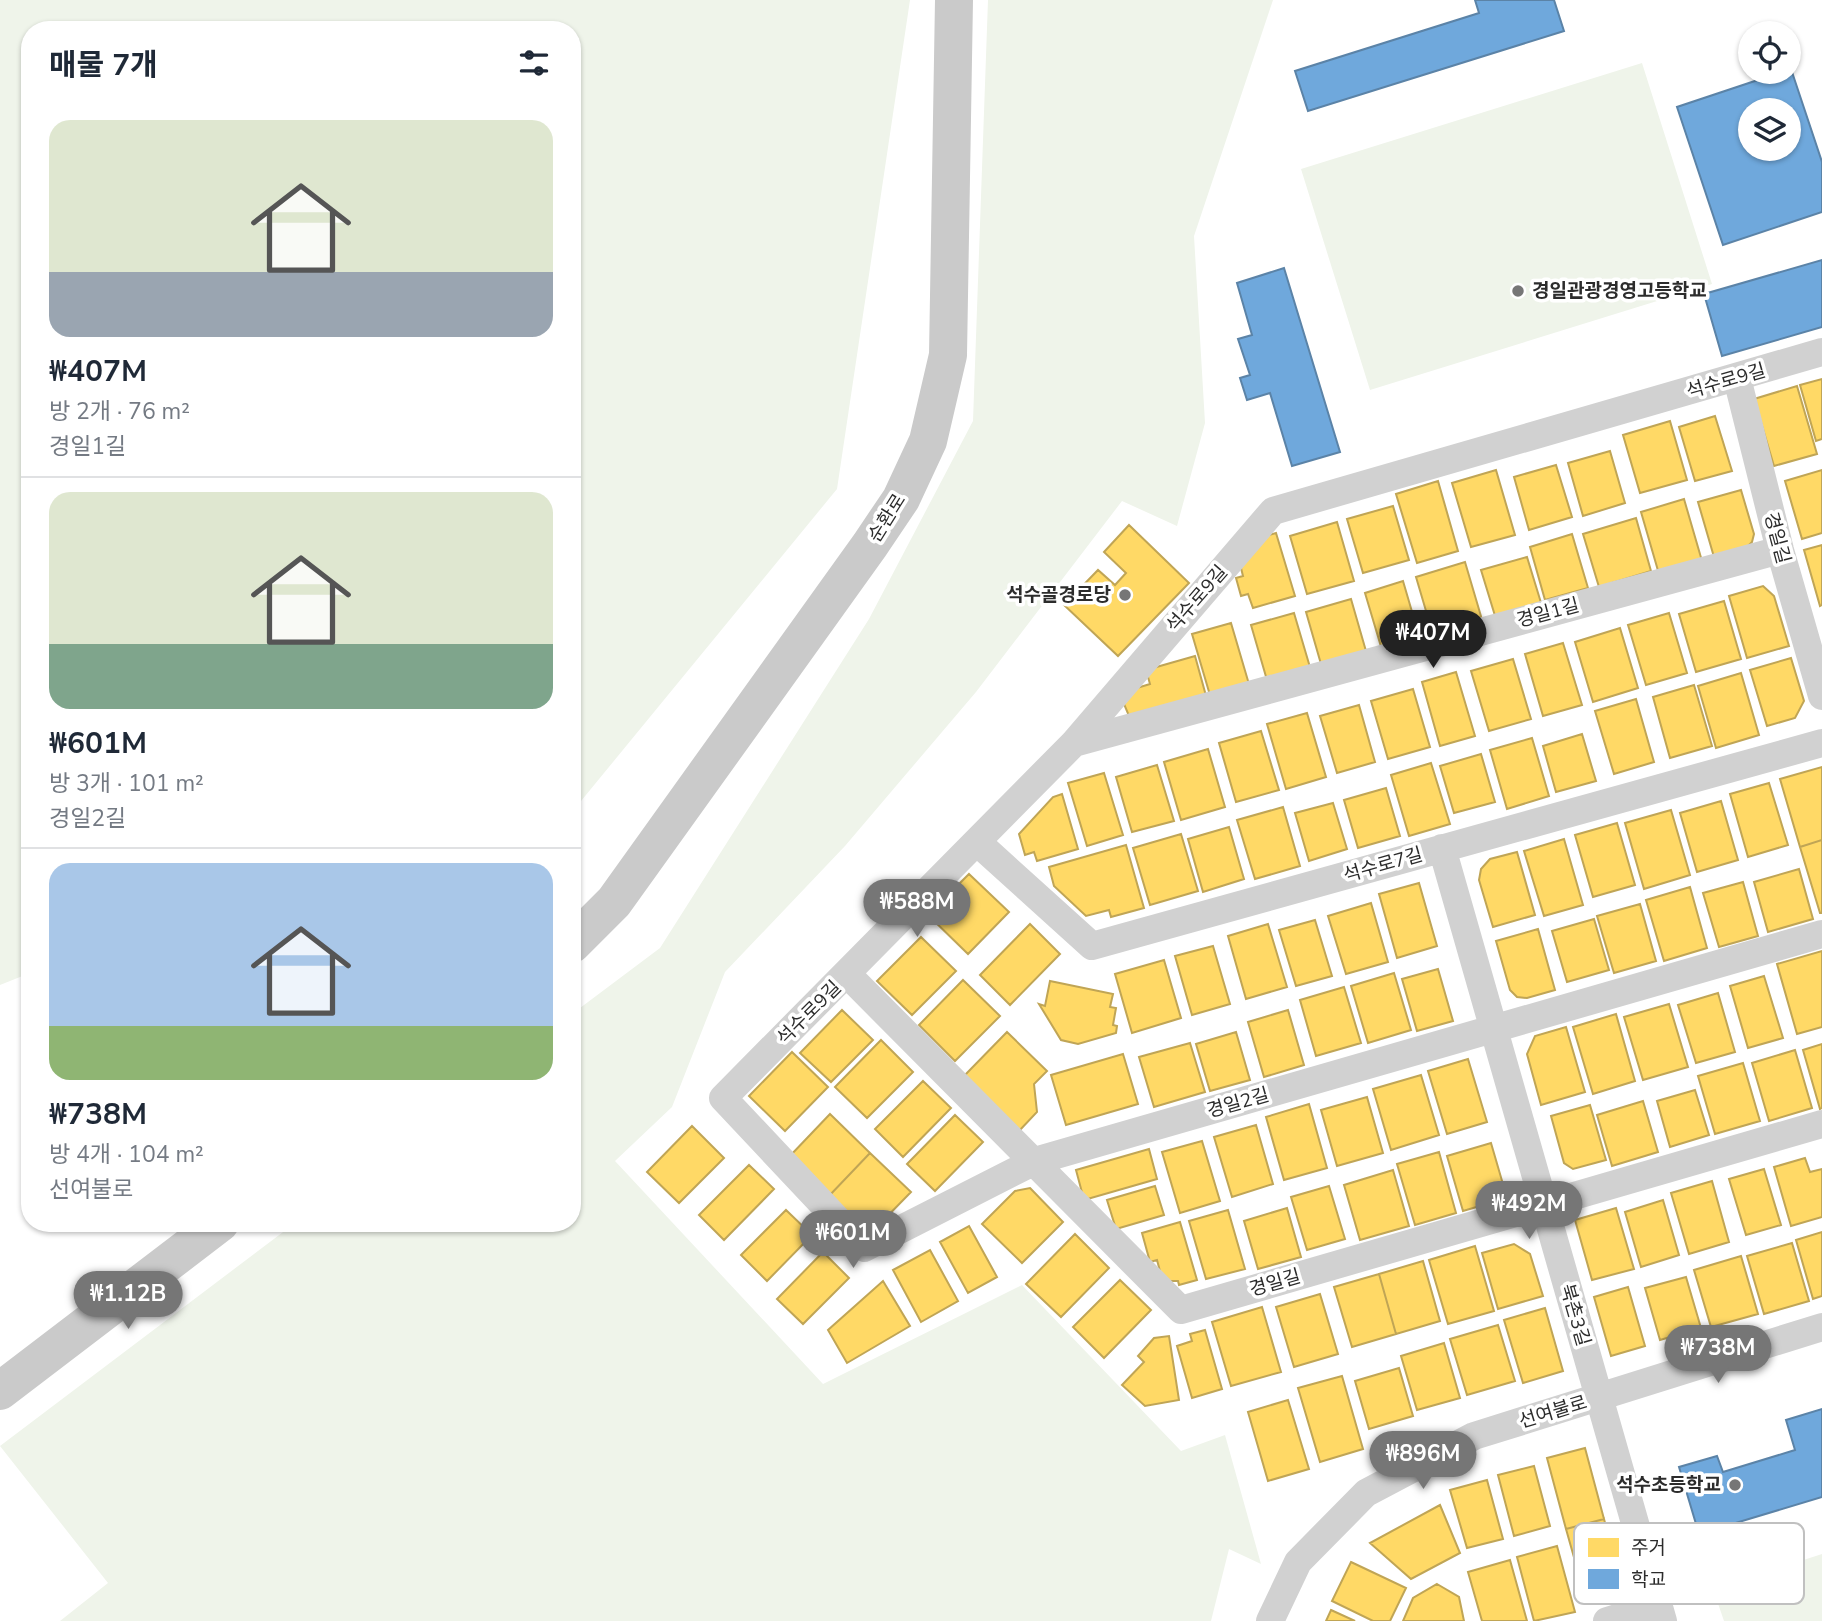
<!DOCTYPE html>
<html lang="ko">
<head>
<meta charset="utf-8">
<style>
	:root { --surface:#fff; --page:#f2f2f3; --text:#1f2937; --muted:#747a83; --line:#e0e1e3; --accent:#767676 }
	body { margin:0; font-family:"Nunito Sans","Noto Sans KR",sans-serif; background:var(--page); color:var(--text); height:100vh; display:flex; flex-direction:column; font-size:26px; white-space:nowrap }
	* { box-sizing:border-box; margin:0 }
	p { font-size:23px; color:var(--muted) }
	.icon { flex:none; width:38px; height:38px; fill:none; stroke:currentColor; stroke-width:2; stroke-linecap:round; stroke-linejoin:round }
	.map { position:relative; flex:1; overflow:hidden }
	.sheet { position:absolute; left:21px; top:21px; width:560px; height:1211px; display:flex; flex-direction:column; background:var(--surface); border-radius:28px; box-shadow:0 2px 5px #0004 }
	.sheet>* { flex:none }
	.fabs { position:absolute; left:1738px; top:21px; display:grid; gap:14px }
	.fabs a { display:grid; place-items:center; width:63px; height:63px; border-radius:50%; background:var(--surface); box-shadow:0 2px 5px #0004; font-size:35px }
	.price { position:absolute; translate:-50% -60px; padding:0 16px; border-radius:24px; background:var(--accent); color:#fff; font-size:23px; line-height:46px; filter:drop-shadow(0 2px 4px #0008) }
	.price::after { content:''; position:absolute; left:50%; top:42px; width:21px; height:16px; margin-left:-10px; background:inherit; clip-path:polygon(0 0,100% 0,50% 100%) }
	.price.selected { background:#222; color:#fff }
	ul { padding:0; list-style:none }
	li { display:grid; align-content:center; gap:14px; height:371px; padding:0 28px }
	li+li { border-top:2px solid var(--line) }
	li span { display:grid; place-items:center; height:217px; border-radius:21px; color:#555 }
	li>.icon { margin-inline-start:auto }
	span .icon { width:126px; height:126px; fill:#fffc; stroke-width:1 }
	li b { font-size:30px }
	h2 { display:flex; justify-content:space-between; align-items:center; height:84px; padding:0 28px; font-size:30px }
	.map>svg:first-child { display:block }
	.green { fill:#eff4ea }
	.homes { fill:#ffd966; stroke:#c0a555; stroke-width:2 }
	.schools { fill:#6fa8dc; stroke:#5b83a7; stroke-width:2; fill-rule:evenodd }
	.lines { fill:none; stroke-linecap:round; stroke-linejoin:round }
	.minor { stroke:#d1d1d1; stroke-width:28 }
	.secondary { stroke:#cacaca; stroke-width:38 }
	.poi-dot { fill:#767676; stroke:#fff; stroke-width:2.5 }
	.labels { text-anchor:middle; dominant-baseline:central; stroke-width:7; stroke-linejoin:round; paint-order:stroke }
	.poi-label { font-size:19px; font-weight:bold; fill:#2c2c2c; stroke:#fff; text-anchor:end }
	.street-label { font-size:19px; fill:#2c2c2c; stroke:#fff }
	.key { fill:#fff; stroke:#c0c0c0; stroke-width:2 }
	.key-label { font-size:19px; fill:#2c2c2c }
</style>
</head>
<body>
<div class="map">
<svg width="1822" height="1621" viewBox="0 0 1822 1621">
	<rect width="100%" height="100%" fill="#fff"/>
	<!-- green -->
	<path class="green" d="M 0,0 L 910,0 L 837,489 L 572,812 L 572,30 L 30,30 L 30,973 L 0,985 Z
		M 988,0 L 1273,0 L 1194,236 L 1205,423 L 1177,526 L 1122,501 L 976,692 L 845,846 L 725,972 L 672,1107 L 615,1161 L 823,1384 L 1022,1285 L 1181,1451 L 1225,1435 L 1261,1564 L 1229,1549 L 1211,1621 L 60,1621 L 108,1583 L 0,1446 L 295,1223 L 572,1223 L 572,1014 L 660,948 L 869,619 L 973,421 Z
		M 1642,63 L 1712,284 L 1370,390 L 1301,169 Z
		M 1822,1554 L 1822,1621 L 1724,1621 L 1713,1589 Z"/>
	<!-- homes -->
	<path class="homes" d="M 1822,379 L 1822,439 L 1816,441 L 1800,385 Z
		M 1797,386 L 1817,454 L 1774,466 L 1754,399 Z
		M 1715,416 L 1732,471 L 1695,481 L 1679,427 Z
		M 1670,421 L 1687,480 L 1640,493 L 1623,435 Z
		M 1610,451 L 1625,503 L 1583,516 L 1568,463 Z
		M 1556,465 L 1572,517 L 1529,530 L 1514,477 Z
		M 1496,470 L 1515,535 L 1471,547 L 1452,483 Z
		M 1822,470 L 1822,533 L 1802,539 L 1785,481 Z
		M 1438,481 L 1458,551 L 1417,563 L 1396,494 Z
		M 1741,490 L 1754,534 L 1752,542 L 1746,548 L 1714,557 L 1698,502 Z
		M 1684,499 L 1702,561 L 1659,574 L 1641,512 Z
		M 1393,506 L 1409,560 L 1363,573 L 1347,519 Z
		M 1636,518 L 1651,571 L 1599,587 L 1583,534 Z
		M 1337,522 L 1354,581 L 1307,594 L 1290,536 Z
		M 1129,525 L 1189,583 L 1118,656 L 1064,605 L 1098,570 L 1115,585 L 1126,573 L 1104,552 Z
		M 1276,533 L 1295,596 L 1253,608 L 1248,594 L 1241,596 L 1236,578 L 1243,576 L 1240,564 L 1262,537 Z
		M 1572,534 L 1588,588 L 1545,600 L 1530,547 Z
		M 1822,545 L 1822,605 L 1820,606 L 1804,550 Z
		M 1527,557 L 1542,606 L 1496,619 L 1481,570 Z
		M 1465,562 L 1483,623 L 1434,638 L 1416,577 Z
		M 1403,581 L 1420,639 L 1382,650 L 1365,593 Z
		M 1763,586 L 1774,596 L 1789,646 L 1747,658 L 1729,596 Z
		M 1351,599 L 1368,658 L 1323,671 L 1306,612 Z
		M 1724,601 L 1741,659 L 1696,672 L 1679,614 Z
		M 1294,613 L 1312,674 L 1269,687 L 1251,625 Z
		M 1669,613 L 1687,673 L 1646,685 L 1628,625 Z
		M 1231,623 L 1251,691 L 1212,702 L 1192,634 Z
		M 1620,628 L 1638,688 L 1593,702 L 1575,642 Z
		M 1563,643 L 1582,705 L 1543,716 L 1525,654 Z
		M 1195,656 L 1208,703 L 1129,716 L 1124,704 L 1130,690 L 1150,684 L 1146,670 Z
		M 1791,658 L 1804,701 L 1795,718 L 1767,726 L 1750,670 Z
		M 1513,659 L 1531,719 L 1489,731 L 1471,671 Z
		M 1456,672 L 1475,736 L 1440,746 L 1422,682 Z
		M 1741,673 L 1759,735 L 1716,748 L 1698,686 Z
		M 1694,685 L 1712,746 L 1670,758 L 1653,697 Z
		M 1413,689 L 1430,747 L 1388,759 L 1371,701 Z
		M 1636,699 L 1654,762 L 1614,774 L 1595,711 Z
		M 1359,705 L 1375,762 L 1337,773 L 1320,716 Z
		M 1307,713 L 1326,777 L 1286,789 L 1267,724 Z
		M 1261,731 L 1279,790 L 1236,802 L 1219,743 Z
		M 1582,734 L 1596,781 L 1556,792 L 1543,746 Z
		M 1532,738 L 1549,796 L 1507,809 L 1490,750 Z
		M 1208,749 L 1225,807 L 1181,820 L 1164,762 Z
		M 1481,754 L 1495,802 L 1454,813 L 1440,766 Z
		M 1431,763 L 1450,824 L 1409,836 L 1391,775 Z
		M 1157,765 L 1174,821 L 1132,832 L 1116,777 Z
		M 1822,767 L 1822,840 L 1800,847 L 1780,779 Z
		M 1104,773 L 1123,835 L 1087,846 L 1068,783 Z
		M 1769,783 L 1788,845 L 1748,857 L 1730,794 Z
		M 1386,788 L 1400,836 L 1358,848 L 1344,800 Z
		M 1062,794 L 1078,849 L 1037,861 L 1034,852 L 1025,855 L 1019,834 L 1053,797 Z
		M 1721,801 L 1738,860 L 1697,872 L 1680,813 Z
		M 1333,803 L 1347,849 L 1309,861 L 1295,813 Z
		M 1283,807 L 1300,866 L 1255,879 L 1237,820 Z
		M 1671,810 L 1690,875 L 1644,889 L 1625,823 Z
		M 1617,823 L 1635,885 L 1593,897 L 1575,835 Z
		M 1229,827 L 1244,879 L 1203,892 L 1188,839 Z
		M 1181,834 L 1198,891 L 1150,905 L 1133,848 Z
		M 1564,839 L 1583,905 L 1544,916 L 1524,851 Z
		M 1822,840 L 1822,913 L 1820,913 L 1800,847 Z
		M 1126,845 L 1144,908 L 1111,917 L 1109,910 L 1086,916 L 1054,886 L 1049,867 Z
		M 1517,852 L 1535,915 L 1493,927 L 1479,880 L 1481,869 L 1490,859 Z
		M 1799,869 L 1813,919 L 1768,932 L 1754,882 Z
		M 969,874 L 1009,912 L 968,954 L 928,915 Z
		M 1743,882 L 1758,936 L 1719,947 L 1703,893 Z
		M 1419,883 L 1437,946 L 1397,958 L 1379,894 Z
		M 1690,887 L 1707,948 L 1664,961 L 1646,900 Z
		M 1371,903 L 1388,962 L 1346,974 L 1328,916 Z
		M 1640,904 L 1656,961 L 1614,973 L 1597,916 Z
		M 1594,919 L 1609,970 L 1567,982 L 1552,931 Z
		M 1315,920 L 1332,976 L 1296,986 L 1279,930 Z
		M 1030,924 L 1060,954 L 1010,1005 L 980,975 Z
		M 1268,924 L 1287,987 L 1246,999 L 1228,936 Z
		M 1538,929 L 1555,990 L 1527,998 L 1517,997 L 1510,990 L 1496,941 Z
		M 921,937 L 956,971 L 912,1015 L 877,981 Z
		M 1213,946 L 1230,1004 L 1192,1015 L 1175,956 Z
		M 1822,951 L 1822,1027 L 1797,1034 L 1777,964 Z
		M 1164,960 L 1181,1018 L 1132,1033 L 1115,974 Z
		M 1438,969 L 1453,1021 L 1417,1031 L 1402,979 Z
		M 1394,973 L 1411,1030 L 1368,1043 L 1351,986 Z
		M 1764,976 L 1783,1038 L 1748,1048 L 1730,986 Z
		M 963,980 L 1000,1016 L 955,1061 L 919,1025 Z
		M 1050,981 L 1113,994 L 1110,1007 L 1116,1008 L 1113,1025 L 1117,1026 L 1116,1033 L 1078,1044 L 1061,1040 L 1039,1004 L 1045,1006 Z
		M 1344,987 L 1361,1043 L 1316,1056 L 1300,1000 Z
		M 1718,993 L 1735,1052 L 1696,1063 L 1678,1005 Z
		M 1669,1004 L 1688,1067 L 1643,1080 L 1624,1017 Z
		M 842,1010 L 873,1040 L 831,1082 L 800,1053 Z
		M 1288,1010 L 1304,1065 L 1264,1077 L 1248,1022 Z
		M 1616,1014 L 1635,1081 L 1593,1094 L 1573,1027 Z
		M 1566,1027 L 1585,1092 L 1541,1105 L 1527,1054 L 1535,1036 Z
		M 1007,1032 L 1047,1071 L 1034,1084 L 1037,1112 L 1019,1131 L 963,1077 Z
		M 1236,1032 L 1250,1080 L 1210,1091 L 1196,1044 Z
		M 881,1040 L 913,1072 L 867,1118 L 835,1087 Z
		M 1190,1043 L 1205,1092 L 1154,1107 L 1139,1057 Z
		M 1822,1044 L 1822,1108 L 1820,1109 L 1803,1050 Z
		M 1795,1050 L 1812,1108 L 1769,1121 L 1752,1063 Z
		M 792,1052 L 828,1087 L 785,1131 L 749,1096 Z
		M 1123,1054 L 1138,1104 L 1066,1125 L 1051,1075 Z
		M 1468,1059 L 1487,1122 L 1447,1134 L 1428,1071 Z
		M 1743,1063 L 1760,1121 L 1715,1134 L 1698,1076 Z
		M 1421,1075 L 1439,1135 L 1391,1150 L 1373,1089 Z
		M 923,1081 L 951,1108 L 903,1157 L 875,1129 Z
		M 1695,1090 L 1709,1135 L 1670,1147 L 1657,1101 Z
		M 1367,1097 L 1383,1153 L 1337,1166 L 1321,1110 Z
		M 1643,1101 L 1658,1152 L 1612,1166 L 1597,1115 Z
		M 1309,1104 L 1327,1168 L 1284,1180 L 1266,1117 Z
		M 1590,1105 L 1606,1160 L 1573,1169 L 1564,1163 L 1551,1116 Z
		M 830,1114 L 870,1153 L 828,1197 L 788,1158 Z
		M 955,1115 L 983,1142 L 935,1191 L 907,1164 Z
		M 1256,1125 L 1273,1184 L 1232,1197 L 1214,1137 Z
		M 692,1126 L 724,1158 L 679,1203 L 647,1172 Z
		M 1202,1141 L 1220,1201 L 1180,1213 L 1162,1152 Z
		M 1491,1143 L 1507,1198 L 1463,1211 L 1447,1156 Z
		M 1149,1149 L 1157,1179 L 1084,1200 L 1076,1170 Z
		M 1439,1152 L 1456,1213 L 1415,1225 L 1397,1164 Z
		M 870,1153 L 911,1192 L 868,1236 L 828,1197 Z
		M 1805,1158 L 1810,1172 L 1822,1169 L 1822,1217 L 1791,1226 L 1774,1167 Z
		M 749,1165 L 774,1189 L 724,1240 L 699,1215 Z
		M 1764,1169 L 1781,1225 L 1746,1235 L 1729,1179 Z
		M 1393,1170 L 1409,1226 L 1360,1240 L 1344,1185 Z
		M 1712,1181 L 1729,1242 L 1689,1254 L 1671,1193 Z
		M 1155,1186 L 1164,1215 L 1116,1229 L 1107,1200 Z
		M 1329,1186 L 1345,1239 L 1307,1250 L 1291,1197 Z
		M 1030,1188 L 1063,1222 L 1022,1263 L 982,1224 L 1015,1191 Z
		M 1663,1200 L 1679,1255 L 1641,1267 L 1625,1212 Z
		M 1287,1208 L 1301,1257 L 1258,1269 L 1244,1221 Z
		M 1616,1208 L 1634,1269 L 1592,1280 L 1575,1220 Z
		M 786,1210 L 812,1235 L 767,1281 L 741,1255 Z
		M 1228,1210 L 1245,1269 L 1206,1279 L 1189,1221 Z
		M 1180,1222 L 1197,1280 L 1179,1285 L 1178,1281 L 1168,1281 L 1161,1275 L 1157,1260 L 1150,1262 L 1142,1233 Z
		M 969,1226 L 997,1277 L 968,1293 L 940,1242 Z
		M 1822,1232 L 1822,1296 L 1813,1299 L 1796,1240 Z
		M 1075,1234 L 1109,1268 L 1061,1317 L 1026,1284 Z
		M 1792,1243 L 1809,1301 L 1764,1314 L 1747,1256 Z
		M 1514,1244 L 1530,1254 L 1543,1296 L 1498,1309 L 1482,1253 Z
		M 1475,1246 L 1494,1311 L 1448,1324 L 1429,1260 Z
		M 930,1250 L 958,1301 L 921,1322 L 893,1270 Z
		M 823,1252 L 849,1278 L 803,1324 L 777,1299 Z
		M 1741,1256 L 1758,1314 L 1711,1327 L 1694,1270 Z
		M 1423,1261 L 1440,1321 L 1396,1334 L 1379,1274 Z
		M 1379,1274 L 1396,1334 L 1352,1347 L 1334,1287 Z
		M 1686,1277 L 1701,1328 L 1660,1340 L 1645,1288 Z
		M 1120,1280 L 1151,1310 L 1104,1358 L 1073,1327 Z
		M 883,1281 L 910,1326 L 847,1363 L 828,1330 Z
		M 1628,1287 L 1645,1346 L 1611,1356 L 1594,1297 Z
		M 1320,1294 L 1338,1354 L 1294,1367 L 1276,1307 Z
		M 1262,1307 L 1281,1372 L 1231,1386 L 1212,1322 Z
		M 1545,1308 L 1563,1371 L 1523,1383 L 1504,1320 Z
		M 1498,1325 L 1515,1381 L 1467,1395 L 1450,1339 Z
		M 1205,1330 L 1222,1389 L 1192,1398 L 1177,1346 L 1192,1341 L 1190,1334 Z
		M 1169,1336 L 1179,1400 L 1145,1406 L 1122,1385 L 1144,1362 L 1138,1356 L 1154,1338 Z
		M 1444,1343 L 1460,1398 L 1417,1410 L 1401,1356 Z
		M 1399,1368 L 1413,1416 L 1369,1429 L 1355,1381 Z
		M 1342,1376 L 1363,1449 L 1320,1462 L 1298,1388 Z
		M 1288,1400 L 1309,1469 L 1268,1481 L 1248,1412 Z
		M 1585,1448 L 1604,1519 L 1566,1529 L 1547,1458 Z
		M 1534,1466 L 1550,1526 L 1514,1536 L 1498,1475 Z
		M 1487,1480 L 1503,1539 L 1467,1548 L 1450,1490 Z
		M 1440,1505 L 1460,1553 L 1411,1579 L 1370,1543 Z
		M 1604,1519 L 1623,1590 L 1586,1600 L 1566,1529 Z
		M 1557,1546 L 1575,1612 L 1534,1621 L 1517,1557 Z
		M 1510,1560 L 1527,1621 L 1482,1621 L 1468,1572 Z
		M 1351,1562 L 1406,1588 L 1390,1621 L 1373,1621 L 1332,1601 Z
		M 1437,1584 L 1459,1597 L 1464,1621 L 1403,1621 L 1413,1598 Z
		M 1331,1610 L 1355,1621 L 1326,1621 Z"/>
	<!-- schools -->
	<path class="schools" d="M 1475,0 L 1554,0 L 1564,31 L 1308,111 L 1295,71 L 1479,13 Z
		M 1791,69 L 1822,162 L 1822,212 L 1723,245 L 1677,107 ZM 1750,110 L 1788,110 L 1788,149 L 1750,149 Z
		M 1822,260 L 1822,327 L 1722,356 L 1704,294 Z
		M 1284,268 L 1340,452 L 1292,466 L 1270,393 L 1247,400 L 1240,378 L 1250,375 L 1238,339 L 1252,335 L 1237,283 Z
		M 1822,1409 L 1822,1497 L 1699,1534 L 1679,1467 L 1717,1456 L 1723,1472 L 1795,1450 L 1786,1420 Z"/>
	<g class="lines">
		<!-- minor -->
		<path class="minor" d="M 1822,352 L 1273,511 L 1074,743 L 723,1098 L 864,1248 L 1035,1161 L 1822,934
			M 1737,378 L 1780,550 L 1822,696
			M 1074,743 L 1780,550
			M 977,842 L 1092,946 L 1822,743
			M 1442,848 L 1663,1621
			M 848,975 L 1181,1310 L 1822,1124
			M 1270,1621 L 1298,1562 L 1366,1493 L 1474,1436 L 1822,1327
			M 1607,1621 L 1658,1605"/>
		<!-- secondary -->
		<path class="secondary" d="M 572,944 L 614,902 L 870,545 L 901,499 L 928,441 L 948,355 L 954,0
			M 0,1391 L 220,1223"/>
	</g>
	<!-- markers -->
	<g class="poi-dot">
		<circle cx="1518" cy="291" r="7"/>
		<circle cx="1125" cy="595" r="7"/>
		<circle cx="1735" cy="1485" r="7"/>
	</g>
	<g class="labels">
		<!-- poi labels -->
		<g class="poi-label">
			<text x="1532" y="291" text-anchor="start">경일관광경영고등학교</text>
			<text x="1111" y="595">석수골경로당</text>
			<text x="1721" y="1485">석수초등학교</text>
		</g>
		<!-- street labels -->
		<g class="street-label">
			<text transform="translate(1726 381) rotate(-16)">석수로9길</text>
			<text transform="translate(887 518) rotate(-58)">순환로</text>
			<text transform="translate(1777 538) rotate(75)">경일길</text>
			<text transform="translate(1197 599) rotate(-49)">석수로9길</text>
			<text transform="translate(1548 613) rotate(-15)">경일1길</text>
			<text transform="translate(1383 865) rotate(-16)">석수로7길</text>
			<text transform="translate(809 1013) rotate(-45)">석수로9길</text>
			<text transform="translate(1238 1103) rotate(-16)">경일2길</text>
			<text transform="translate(1275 1283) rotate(-16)">경일길</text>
			<text transform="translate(1575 1315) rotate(74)">북촌3길</text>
			<text transform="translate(1553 1412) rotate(-17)">선여불로</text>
		</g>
	</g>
	<!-- legend -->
	<rect x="1574" y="1523" width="230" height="81" rx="10" class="key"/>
	<rect x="1588" y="1538" width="31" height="19" fill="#ffd966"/>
	<rect x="1588" y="1569" width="31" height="20" fill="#6fa8dc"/>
	<g class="key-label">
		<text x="1631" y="1554">주거</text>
		<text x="1631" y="1586">학교</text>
	</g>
</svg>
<div class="fabs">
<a><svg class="icon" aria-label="locate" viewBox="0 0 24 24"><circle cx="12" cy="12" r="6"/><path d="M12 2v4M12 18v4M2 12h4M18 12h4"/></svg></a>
<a><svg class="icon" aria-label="layers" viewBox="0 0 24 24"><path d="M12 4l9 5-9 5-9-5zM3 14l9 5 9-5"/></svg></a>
</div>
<b class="price selected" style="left:1433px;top:670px">₩407M</b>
<b class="price" style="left:917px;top:939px">₩588M</b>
<b class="price" style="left:1529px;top:1241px">₩492M</b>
<b class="price" style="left:853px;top:1270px">₩601M</b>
<b class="price" style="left:128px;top:1331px">₩1.12B</b>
<b class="price" style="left:1718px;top:1385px">₩738M</b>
<b class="price" style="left:1423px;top:1491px">₩896M</b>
<section class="sheet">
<h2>매물 7개<svg class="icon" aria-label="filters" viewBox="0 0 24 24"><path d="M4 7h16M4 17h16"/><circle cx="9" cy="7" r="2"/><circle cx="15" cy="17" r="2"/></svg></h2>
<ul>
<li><span style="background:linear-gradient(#dfe7d0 70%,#9aa5b1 0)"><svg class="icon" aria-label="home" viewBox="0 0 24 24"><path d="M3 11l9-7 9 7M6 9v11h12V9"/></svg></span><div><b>₩407M</b><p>방 2개 · 76 m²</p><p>경일1길</p></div></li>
<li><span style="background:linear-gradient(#dfe7d0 70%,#7fa58c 0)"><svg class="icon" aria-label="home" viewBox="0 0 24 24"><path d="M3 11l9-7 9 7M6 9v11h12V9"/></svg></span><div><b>₩601M</b><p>방 3개 · 101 m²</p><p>경일2길</p></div></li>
<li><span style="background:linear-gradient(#a9c7e8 75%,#8fb573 0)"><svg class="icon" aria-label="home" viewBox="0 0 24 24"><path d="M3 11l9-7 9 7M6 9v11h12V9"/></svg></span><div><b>₩738M</b><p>방 4개 · 104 m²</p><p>선여불로</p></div></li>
</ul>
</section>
</div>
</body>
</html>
